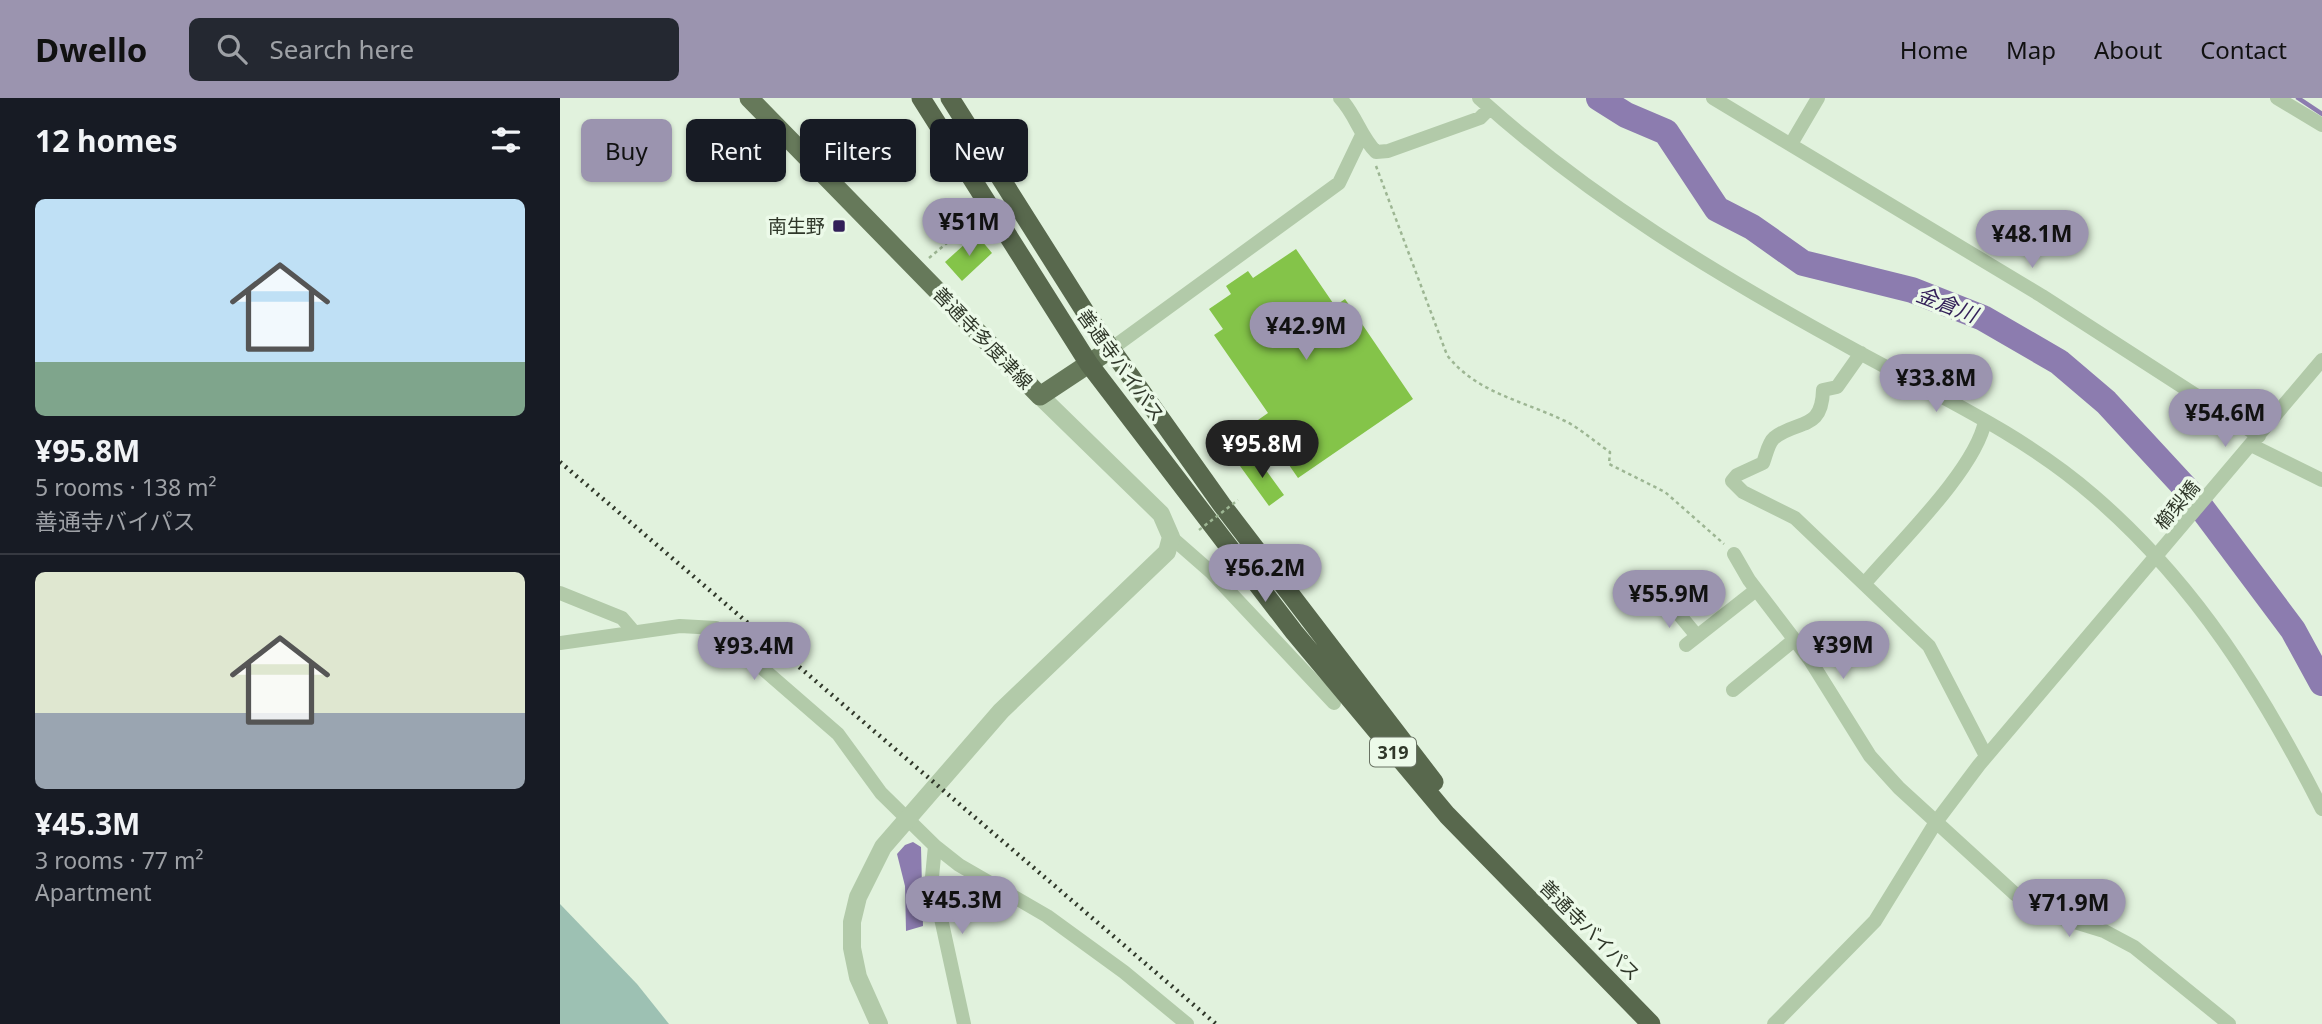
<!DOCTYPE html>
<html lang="en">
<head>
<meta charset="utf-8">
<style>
	:root { --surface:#171b24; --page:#242831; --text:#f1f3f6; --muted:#9ea1a6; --line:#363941; --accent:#9b94af }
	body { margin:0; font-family:"Noto Sans","Noto Sans JP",sans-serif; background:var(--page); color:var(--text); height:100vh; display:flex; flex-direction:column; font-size:26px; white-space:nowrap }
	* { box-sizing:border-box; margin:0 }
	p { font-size:23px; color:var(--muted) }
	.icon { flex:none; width:38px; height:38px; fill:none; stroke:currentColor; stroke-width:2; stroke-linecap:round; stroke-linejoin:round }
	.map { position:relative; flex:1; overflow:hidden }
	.sheet { display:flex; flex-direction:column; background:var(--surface); width:560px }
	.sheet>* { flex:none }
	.banner { position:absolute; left:21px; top:21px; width:665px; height:63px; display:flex; gap:14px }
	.price { position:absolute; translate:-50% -60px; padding:0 16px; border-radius:24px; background:var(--accent); color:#111; font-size:23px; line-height:46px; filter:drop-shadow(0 2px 4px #0008) }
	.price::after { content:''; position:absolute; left:50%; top:42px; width:21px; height:16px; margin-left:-10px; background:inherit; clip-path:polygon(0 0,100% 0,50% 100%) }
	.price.current { background:#222; color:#fff }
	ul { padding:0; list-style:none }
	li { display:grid; align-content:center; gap:14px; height:371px; padding:0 35px }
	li+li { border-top:2px solid var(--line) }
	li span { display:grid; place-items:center; height:217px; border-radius:10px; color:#555 }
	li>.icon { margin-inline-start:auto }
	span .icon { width:126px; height:126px; fill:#fffc; stroke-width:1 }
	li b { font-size:30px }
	h2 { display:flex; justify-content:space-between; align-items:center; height:84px; padding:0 35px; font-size:30px }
	.pill { padding:0 24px; border-radius:10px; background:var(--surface); box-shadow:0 2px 5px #0004; font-size:24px; line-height:63px }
	.pill.current { background:var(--accent); color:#111 }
	header { display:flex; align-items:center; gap:42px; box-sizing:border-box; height:98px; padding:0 35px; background:var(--accent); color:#111 }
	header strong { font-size:33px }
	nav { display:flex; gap:38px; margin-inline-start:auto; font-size:24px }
	.search { width:490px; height:63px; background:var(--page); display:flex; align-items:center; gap:18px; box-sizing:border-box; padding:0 24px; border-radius:10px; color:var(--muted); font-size:26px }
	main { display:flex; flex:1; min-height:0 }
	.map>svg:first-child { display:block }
	.green { fill:#9dc1b3 }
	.water { fill:#8c7caf }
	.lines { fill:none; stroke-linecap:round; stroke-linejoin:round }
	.stream { stroke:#8c7caf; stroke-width:4.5 }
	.river { stroke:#8c7caf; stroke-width:26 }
	.building { fill:#84c449 }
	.path { stroke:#9db693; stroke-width:2.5; stroke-dasharray:3.5 3.5; stroke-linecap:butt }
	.minor { stroke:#b2caa9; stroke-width:14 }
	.tertiary { stroke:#b2caa9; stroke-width:18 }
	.primary { stroke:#66795a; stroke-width:19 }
	.trunk { stroke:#58684d; stroke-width:19 }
	.rail { stroke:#2f3729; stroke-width:4.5; stroke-dasharray:2 5; stroke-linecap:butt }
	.path-bridge { stroke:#9db693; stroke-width:2.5; stroke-dasharray:3.5 3.5; stroke-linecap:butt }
	.poi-dot { fill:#321f58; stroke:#ecfae9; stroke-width:2.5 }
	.labels { text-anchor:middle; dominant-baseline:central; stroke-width:7; stroke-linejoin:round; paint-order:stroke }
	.shield { fill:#ecfae9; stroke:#687263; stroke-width:2 }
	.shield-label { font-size:18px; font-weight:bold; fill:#2f3729 }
	.poi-label { font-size:19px; fill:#2f3729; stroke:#ecfae9; text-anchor:end }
	.street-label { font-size:19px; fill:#2f3729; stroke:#ecfae9 }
	.water-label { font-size:21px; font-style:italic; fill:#321f58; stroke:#ecfae9 }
</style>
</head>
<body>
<header>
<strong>Dwello</strong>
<div class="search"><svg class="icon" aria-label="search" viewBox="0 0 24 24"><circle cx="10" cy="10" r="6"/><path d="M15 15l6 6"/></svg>Search here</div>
<nav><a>Home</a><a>Map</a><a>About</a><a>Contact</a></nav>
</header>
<main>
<section class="sheet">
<h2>12 homes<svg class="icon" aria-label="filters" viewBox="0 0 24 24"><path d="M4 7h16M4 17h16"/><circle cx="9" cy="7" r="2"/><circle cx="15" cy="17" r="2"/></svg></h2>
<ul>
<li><span style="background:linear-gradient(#bfe0f5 75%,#7fa58c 0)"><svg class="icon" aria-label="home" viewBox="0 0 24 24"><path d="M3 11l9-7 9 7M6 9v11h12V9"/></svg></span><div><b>¥95.8M</b><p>5 rooms · 138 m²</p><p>善通寺バイパス</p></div></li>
<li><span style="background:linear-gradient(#dfe7d0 65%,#9aa5b1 0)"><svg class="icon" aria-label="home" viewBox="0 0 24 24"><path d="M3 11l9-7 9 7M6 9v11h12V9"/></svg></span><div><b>¥45.3M</b><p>3 rooms · 77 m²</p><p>Apartment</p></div></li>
</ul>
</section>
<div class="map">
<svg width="1762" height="926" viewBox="0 0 1762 926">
	<rect width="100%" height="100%" fill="#e1f2dd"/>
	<!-- green -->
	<path class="green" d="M 0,806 L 77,886 L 109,926 L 0,926 Z"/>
	<!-- water -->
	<path class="water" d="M 353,744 L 361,749 L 363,828 L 346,833 L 345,788 L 337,756 L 345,747 Z"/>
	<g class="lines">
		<!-- stream -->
		<path class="stream" d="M 1738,0 L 1762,16"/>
		<!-- river -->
		<path class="river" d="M 1039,0 L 1066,17 L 1106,34 L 1157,111 L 1192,129 L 1243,165 L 1352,192 L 1423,220 L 1499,264 L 1546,304 L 1632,397 L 1733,532 L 1762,585"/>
	</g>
	<!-- building -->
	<path class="building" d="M 416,136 L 432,155 L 402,183 L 385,164 Z
		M 736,151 L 775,208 L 785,201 L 853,301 L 738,380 L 698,322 L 708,315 L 654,237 L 663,231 L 649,211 L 671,196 L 666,188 L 688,173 L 693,180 Z
		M 695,357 L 724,397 L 709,408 L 680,368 Z"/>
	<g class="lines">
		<!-- path -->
		<path class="path" d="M 816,68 L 887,257 C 916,295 964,303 1005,323 C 1021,331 1035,344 1050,354 L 1049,366 L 1105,394 L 1164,446
			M 369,160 L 418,119"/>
		<!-- minor -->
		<path class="minor" d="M 780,0 C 796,17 800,38 816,54 L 828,53 L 920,20 L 930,10
			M 919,0 C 1029,100 1159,178 1289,249 C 1372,295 1462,335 1534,398 C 1636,486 1702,593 1762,711
			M 1153,0 L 1482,198 L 1699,338
			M 1717,0 L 1762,27
			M 1231,46 L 1258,0
			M 551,251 L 779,85 L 802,37
			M 1301,255 L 1277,289 L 1263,292 C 1262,334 1237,321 1214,340 C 1208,345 1206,358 1203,365 L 1177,377 L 1172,383 L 1183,394 L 1235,420 L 1369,548 L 1426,658
			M 1691,347 L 1762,382
			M 611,439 L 651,474 L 774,605
			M 1174,456 L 1189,482 L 1250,562 L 1310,658 L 1339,690 L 1455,796 L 1479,813 L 1544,833 L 1574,849 L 1669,926
			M 1305,485 C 1338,446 1416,371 1425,323
			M 0,495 L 62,520 L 74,534
			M 1108,503 L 1137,538
			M 0,545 L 120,528 L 156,530 L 278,636 L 321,695 L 375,748 L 399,767 L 487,818 L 564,874 L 627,926
			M 1126,547 L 1196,492
			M 1173,592 L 1234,542
			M 375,748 L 372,779 L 404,926
			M 1214,926 L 1315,823 L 1376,724 L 1419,667 L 1762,262"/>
		<!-- tertiary -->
		<path class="tertiary" d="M 319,926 L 298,879 L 292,850 L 292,824 L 298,799 L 323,749 L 441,613 L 607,454 L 611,439 L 601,416 L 480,298"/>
		<!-- primary -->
		<path class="primary" d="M 189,0 L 480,298 L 551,251"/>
		<!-- trunk -->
		<path class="trunk" d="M 361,0 L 529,266 L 734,534 L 887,717 L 1091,926
			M 390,0 L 529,220 L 662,407 L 874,684"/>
		<!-- rail -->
		<path class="rail" d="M 0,364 L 656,926"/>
		<!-- path-bridge -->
		<path class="path-bridge" d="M 639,432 L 678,402"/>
	</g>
	<!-- markers -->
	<rect class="poi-dot" x="272" y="121" width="14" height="14" rx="3.5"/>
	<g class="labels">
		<!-- shield labels -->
		<rect class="shield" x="810" y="639.5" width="46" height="29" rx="5"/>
		<g class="shield-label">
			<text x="833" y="654">319</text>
		</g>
		<!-- poi labels -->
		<g class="poi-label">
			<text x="265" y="128">南生野</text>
		</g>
		<!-- street labels -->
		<g class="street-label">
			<text transform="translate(423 240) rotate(46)">善通寺多度津線</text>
			<text transform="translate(561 267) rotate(54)">善通寺バイパス</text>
			<text transform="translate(1617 407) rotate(-50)">櫛梨橋</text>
			<text transform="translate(1030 832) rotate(45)">善通寺バイパス</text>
		</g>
		<!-- water labels -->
		<g class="water-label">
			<text transform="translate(1387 206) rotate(21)">金倉川</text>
		</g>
	</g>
</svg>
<b class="price" style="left:409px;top:160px">¥51M</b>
<b class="price" style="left:1472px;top:172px">¥48.1M</b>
<b class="price" style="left:746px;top:264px">¥42.9M</b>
<b class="price" style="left:1376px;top:316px">¥33.8M</b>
<b class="price" style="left:1665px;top:351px">¥54.6M</b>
<b class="price current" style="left:702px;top:382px">¥95.8M</b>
<b class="price" style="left:705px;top:506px">¥56.2M</b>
<b class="price" style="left:1109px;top:532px">¥55.9M</b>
<b class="price" style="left:1283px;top:583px">¥39M</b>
<b class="price" style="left:194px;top:584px">¥93.4M</b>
<b class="price" style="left:402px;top:838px">¥45.3M</b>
<b class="price" style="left:1509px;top:841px">¥71.9M</b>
<div class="banner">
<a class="pill current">Buy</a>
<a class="pill">Rent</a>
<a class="pill">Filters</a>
<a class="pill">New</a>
</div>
</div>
</main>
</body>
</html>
